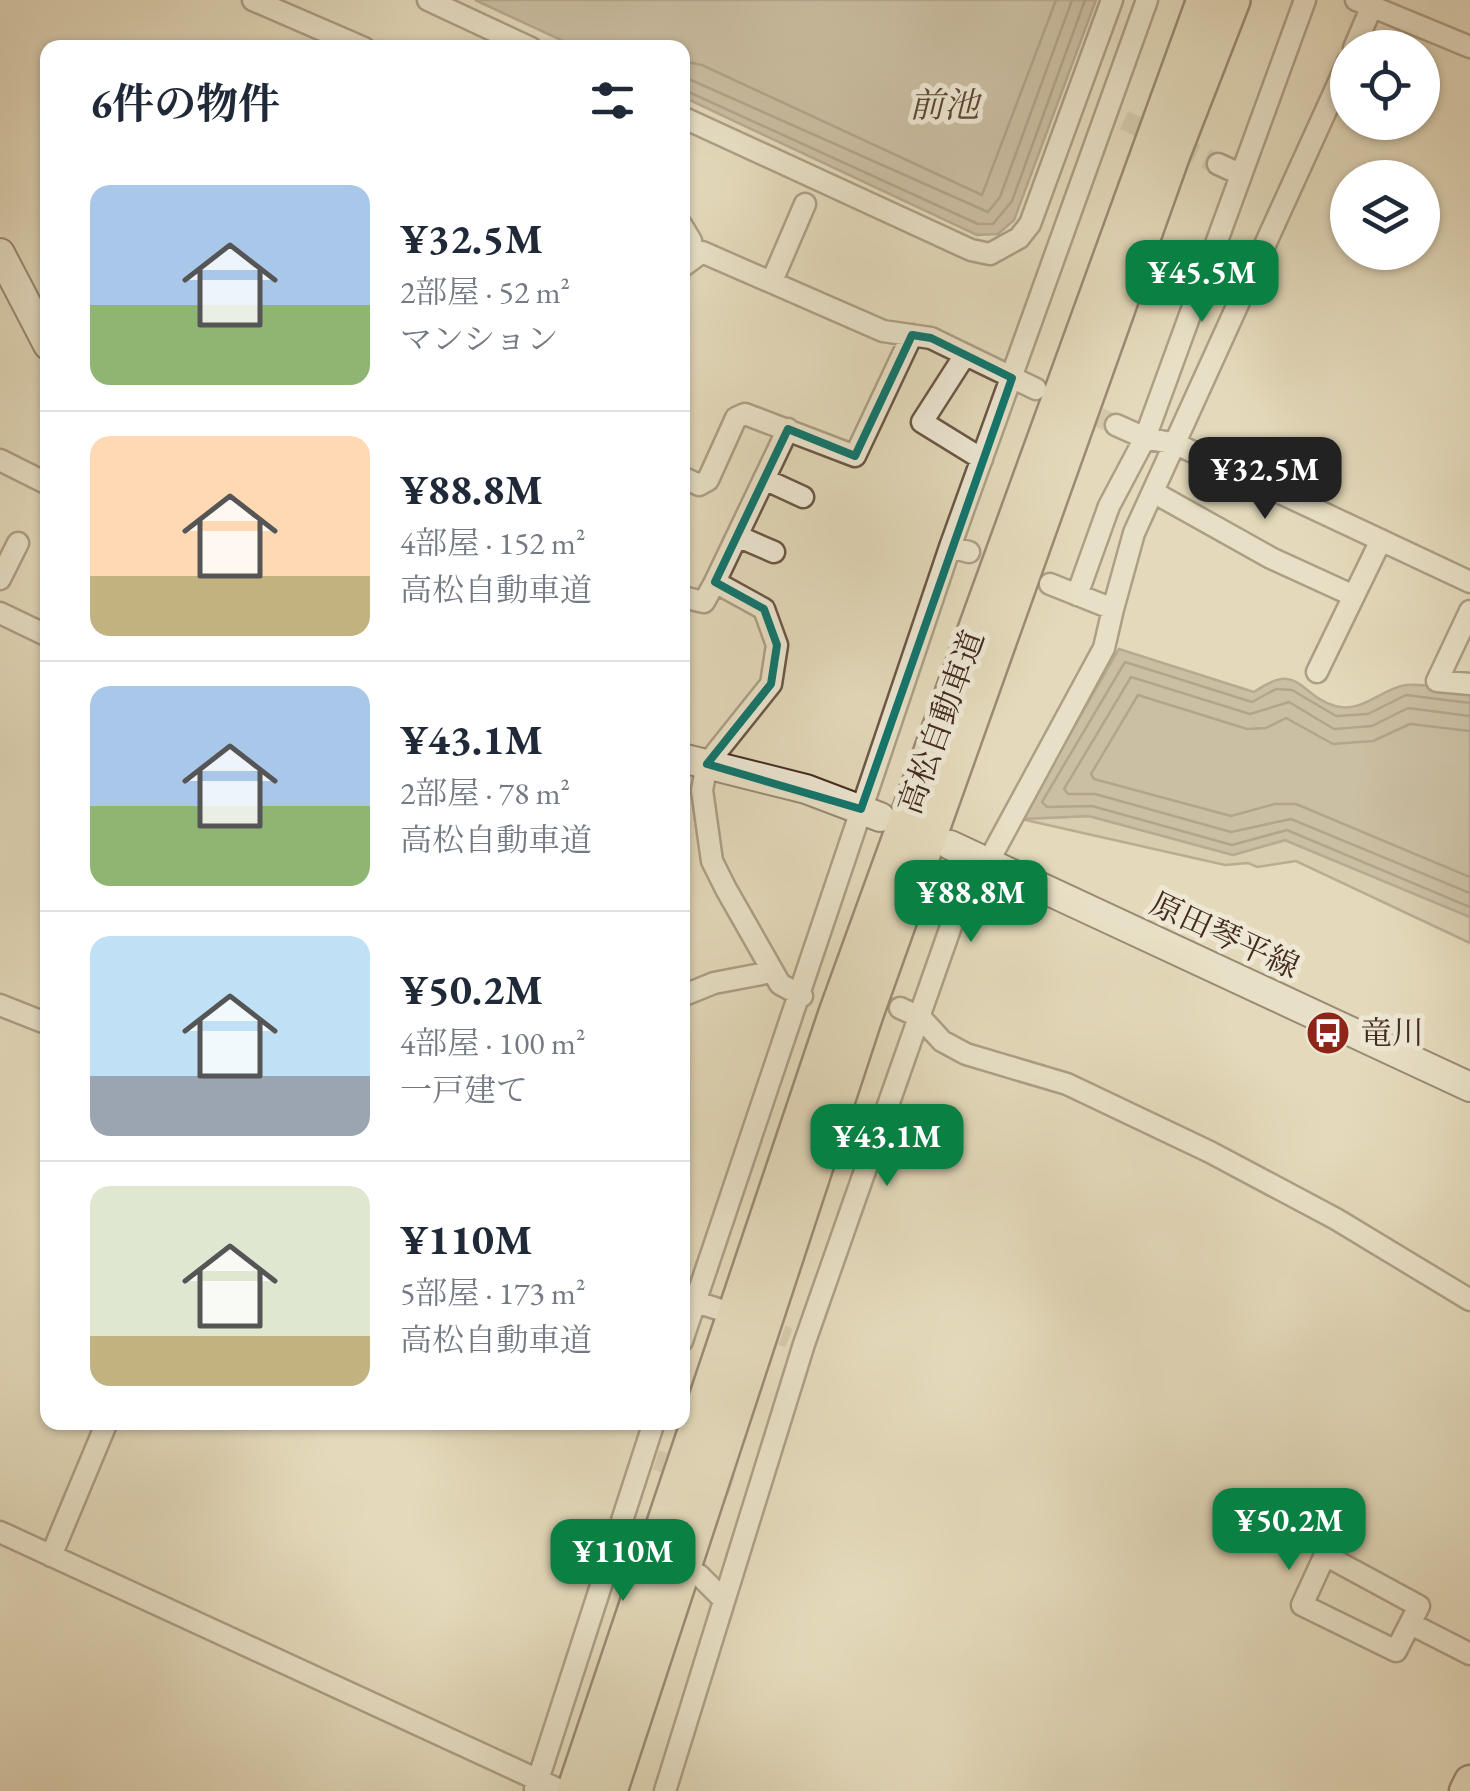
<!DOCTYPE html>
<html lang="ja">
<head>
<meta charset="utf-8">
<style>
	:root { --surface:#fff; --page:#f6f6f7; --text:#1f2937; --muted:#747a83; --line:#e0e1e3; --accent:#0b8043 }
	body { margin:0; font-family:"EB Garamond","Noto Serif JP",serif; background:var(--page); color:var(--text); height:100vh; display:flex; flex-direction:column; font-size:38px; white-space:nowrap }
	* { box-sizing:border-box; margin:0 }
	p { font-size:32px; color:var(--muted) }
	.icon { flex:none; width:55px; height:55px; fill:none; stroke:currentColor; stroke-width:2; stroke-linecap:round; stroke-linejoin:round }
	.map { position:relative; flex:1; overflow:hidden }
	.drawer { position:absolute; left:40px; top:40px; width:650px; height:1390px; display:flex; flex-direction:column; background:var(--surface); border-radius:20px; box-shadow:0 2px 8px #0004 }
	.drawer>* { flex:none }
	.buttons { position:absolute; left:1330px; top:30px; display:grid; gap:20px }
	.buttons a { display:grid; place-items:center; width:110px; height:110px; border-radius:50%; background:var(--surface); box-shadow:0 2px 8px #0004; font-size:50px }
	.price { position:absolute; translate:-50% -85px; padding:0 22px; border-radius:20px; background:var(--accent); color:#fff; font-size:32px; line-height:65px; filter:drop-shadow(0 2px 5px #0008) }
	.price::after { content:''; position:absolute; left:50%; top:60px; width:30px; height:22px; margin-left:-15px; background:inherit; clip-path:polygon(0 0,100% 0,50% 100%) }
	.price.current { background:#222; color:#fff }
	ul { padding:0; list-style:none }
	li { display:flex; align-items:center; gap:30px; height:250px; padding:0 50px }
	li+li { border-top:2px solid var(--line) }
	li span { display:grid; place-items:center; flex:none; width:280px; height:200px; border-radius:20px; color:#555 }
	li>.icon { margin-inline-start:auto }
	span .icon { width:120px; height:120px; fill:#fffc; stroke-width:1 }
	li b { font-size:42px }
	h2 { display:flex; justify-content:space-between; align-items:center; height:120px; padding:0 50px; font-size:42px }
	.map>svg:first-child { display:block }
	.green { fill:#c9bca0; stroke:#867460; stroke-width:2.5 }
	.water { fill:#ad9e86; stroke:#83705d; stroke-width:2.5 }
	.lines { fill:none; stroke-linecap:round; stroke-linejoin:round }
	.shore { stroke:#786452; stroke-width:2.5 }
	.street-tunnel { stroke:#c4b79c; stroke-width:20; stroke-dasharray:20 10; stroke-linecap:butt }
	.street-casing { stroke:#6b5746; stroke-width:25 }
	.secondary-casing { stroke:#432b1f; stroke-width:32 }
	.primary-casing { stroke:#432b1f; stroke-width:35 }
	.highway-casing { stroke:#432b1f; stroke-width:40 }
	.street { stroke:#ede7d3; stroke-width:20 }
	.secondary { stroke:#ede7d3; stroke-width:28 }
	.primary { stroke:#e4dabb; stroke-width:30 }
	.highway { stroke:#e4dabb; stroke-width:35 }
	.marked { fill:none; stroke:#0f766e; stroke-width:8; stroke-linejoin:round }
	.labels { text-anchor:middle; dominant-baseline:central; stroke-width:10; stroke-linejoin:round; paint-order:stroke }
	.street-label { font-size:32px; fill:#432b1f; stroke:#ede7d3 }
	.poi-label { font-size:32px; fill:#432b1f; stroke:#ede7d3; text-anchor:start }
	.water-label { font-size:35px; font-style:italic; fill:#5e4839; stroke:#ede7d3 }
</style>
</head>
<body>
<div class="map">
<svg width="1470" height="1791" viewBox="0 0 1470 1791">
	<rect width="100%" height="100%" fill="#e4dabb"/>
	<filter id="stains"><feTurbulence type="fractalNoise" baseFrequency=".002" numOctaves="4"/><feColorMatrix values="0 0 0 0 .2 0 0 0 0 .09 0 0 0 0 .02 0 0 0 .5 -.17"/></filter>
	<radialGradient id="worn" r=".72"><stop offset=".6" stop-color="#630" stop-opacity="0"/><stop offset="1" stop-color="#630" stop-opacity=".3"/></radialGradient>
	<!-- green -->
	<path class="green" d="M 1089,816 L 1233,855 L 1285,840 L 1470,917 L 1470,943 L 1296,861 L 1257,867 L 1248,863 L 1225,865 L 1021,819 Z"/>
	<!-- water -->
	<path class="water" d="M 475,0 L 1096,0 L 1014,220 L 998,234 L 977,235 L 683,97 L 682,48 L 576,47 Z
		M 1119,649 L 1254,692 C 1300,660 1298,695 1335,706 C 1360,713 1379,692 1401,686 C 1419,681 1451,691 1470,694 L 1470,917 L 1285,840 L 1233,855 L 1089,816 L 1021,819 Z"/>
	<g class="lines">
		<!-- shore -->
		<path class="shore" d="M 682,61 L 702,65 L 982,195 L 1056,0
			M 682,76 L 988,212 L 1000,197 L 1072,0
			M 682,89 L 978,224 L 993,224 L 1012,201 L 1085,0
			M 1470,703 L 1406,695 L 1368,714 L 1336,716 L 1292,690 L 1276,689 L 1252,702 L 1125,662 L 1042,802 L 1047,807 L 1092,806 L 1232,845 L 1287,830 L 1470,907
			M 1470,716 L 1408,708 L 1372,726 L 1334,729 L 1289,702 L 1250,714 L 1131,677 L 1064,789 L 1068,794 L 1095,794 L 1231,832 L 1291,819 L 1470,893
			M 1470,731 L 1410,724 L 1373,741 L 1333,744 L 1286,718 L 1266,728 L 1247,729 L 1138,695 L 1091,774 L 1094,779 L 1231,816 L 1275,804 L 1296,804 L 1470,877"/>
		<!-- street-tunnel -->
		<path class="street-tunnel" d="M 1124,120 L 1218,164
			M 1072,405 L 1116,425
			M 754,1324 L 789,1338
			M 656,1460 L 741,1488"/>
		<defs>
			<path id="street" d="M 253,0 L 364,48
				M 428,0 L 531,48
				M 1356,0 L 1470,47
				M 1354,48 L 1372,6
				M 682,117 L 971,250 L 990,254 L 1019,238 L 1030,224 L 1112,0
				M 1218,164 L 1240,174
				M 682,226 L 691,241 L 690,257
				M 682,267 L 702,252 L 883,331 L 931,338 L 1036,389
				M 772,281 L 805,204
				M 965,355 L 922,422 L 982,459
				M 1116,425 L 1145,438 L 1176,444 L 1470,582
				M 788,429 L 715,582 L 764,609 L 777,645 L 771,684 L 707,764 L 702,790 L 712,861 L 726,889 L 780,984 L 802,996
				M 0,460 L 48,484
				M 682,477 L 699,485 L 708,480 L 736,418 L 745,414 L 855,456 L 912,335
				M 764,479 L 803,497
				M 1153,492 L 1271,558 L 1354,596
				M 737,536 L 774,552
				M 950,547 L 969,552
				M 0,579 L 18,543
				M 1077,595 L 1109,506 L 1145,438 L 1305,0
				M 682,597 L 704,602 L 715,582
				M 1113,609 L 1134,533 L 1348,62
				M 1470,611 L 1437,681 L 1470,684
				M 0,613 L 48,636
				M 1317,672 L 1381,540
				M 987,864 L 1104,648 L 1113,609 L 1050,584
				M 682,996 L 714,983 L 772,972
				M 0,1005 L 48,1024
				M 900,1008 L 920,1017 L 942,1041 L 966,1054 L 1067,1084 L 1210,1152 L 1336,1219 L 1470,1300
				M 696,1302 L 718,1309
				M 682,1341 L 950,547 L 1147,0
				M 0,1532 L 562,1791
				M 1325,1555 L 1419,1606 L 1396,1651 L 1302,1605 Z
				M 51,1556 L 107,1422
				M 699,1575 L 723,1599
				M 1413,1625 L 1470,1654
				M 535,1789 L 654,1422
				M 665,1791 L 804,1344 L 975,858"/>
			<path id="secondary" d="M 0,253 L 48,345
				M 682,758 L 806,789 L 880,817
				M 950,845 L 1470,1087"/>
			<path id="primary" d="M 1465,1791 L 1470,1781"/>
			<path id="highway" d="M 575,1791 L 837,1013 L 1205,0
				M 609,1791 L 864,1017 L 1172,154 L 1232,0"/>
		</defs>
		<!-- street casing -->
		<use href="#street" class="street-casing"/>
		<!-- secondary casing -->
		<use href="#secondary" class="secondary-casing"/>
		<!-- primary casing -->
		<use href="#primary" class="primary-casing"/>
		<!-- highway casing -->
		<use href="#highway" class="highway-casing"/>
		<!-- street -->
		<use href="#street" class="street"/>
		<!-- secondary -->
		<use href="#secondary" class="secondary"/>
		<!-- primary -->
		<use href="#primary" class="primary"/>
		<!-- highway -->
		<use href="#highway" class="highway"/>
	</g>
	<!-- marked area -->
	<path d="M0 0H1470V1791H0ZM 912,335 L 931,338 L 1012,378 L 861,809 L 707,764 L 771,684 L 777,645 L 764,609 L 715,582 L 788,429 L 855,456 Z" fill="#e4dabb" fill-opacity=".55" fill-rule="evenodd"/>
	<path class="marked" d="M 912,335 L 931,338 L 1012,378 L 861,809 L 707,764 L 771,684 L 777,645 L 764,609 L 715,582 L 788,429 L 855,456 Z"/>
	<!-- icons -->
	<defs>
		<symbol id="bus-disc" viewBox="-11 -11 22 22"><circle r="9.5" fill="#8f2418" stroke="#ede7d3"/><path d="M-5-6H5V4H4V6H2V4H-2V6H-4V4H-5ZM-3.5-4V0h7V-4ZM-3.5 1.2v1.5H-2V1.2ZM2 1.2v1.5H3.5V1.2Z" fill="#fff"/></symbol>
	</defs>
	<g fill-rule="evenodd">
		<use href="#bus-disc" x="1303" y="1008" width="50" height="50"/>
	</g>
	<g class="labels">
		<!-- street labels -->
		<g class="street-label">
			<text transform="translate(941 722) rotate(-70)">高松自動車道</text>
			<text transform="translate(1225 935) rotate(25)">原田琴平線</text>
		</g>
		<!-- poi labels -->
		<g class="poi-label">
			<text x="1360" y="1033">竜川</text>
		</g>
		<!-- water labels -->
		<g class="water-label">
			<text x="944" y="104">前池</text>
		</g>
	</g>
	<rect width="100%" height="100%" filter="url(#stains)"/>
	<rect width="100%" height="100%" fill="url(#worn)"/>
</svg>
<div class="buttons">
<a><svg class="icon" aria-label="locate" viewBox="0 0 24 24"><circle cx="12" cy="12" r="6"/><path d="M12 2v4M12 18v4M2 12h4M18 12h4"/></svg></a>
<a><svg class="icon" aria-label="layers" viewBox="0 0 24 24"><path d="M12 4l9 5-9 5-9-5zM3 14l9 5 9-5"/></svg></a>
</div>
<b class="price" style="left:1202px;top:325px">¥45.5M</b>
<b class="price current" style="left:1265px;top:522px">¥32.5M</b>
<b class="price" style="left:971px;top:945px">¥88.8M</b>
<b class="price" style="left:887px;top:1189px">¥43.1M</b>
<b class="price" style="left:1289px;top:1573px">¥50.2M</b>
<b class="price" style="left:623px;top:1604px">¥110M</b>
<section class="drawer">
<h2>6件の物件<svg class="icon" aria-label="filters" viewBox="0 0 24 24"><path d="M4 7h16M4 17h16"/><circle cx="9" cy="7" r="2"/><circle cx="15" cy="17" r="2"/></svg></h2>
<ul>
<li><span style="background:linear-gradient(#a9c7e8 60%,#8fb573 0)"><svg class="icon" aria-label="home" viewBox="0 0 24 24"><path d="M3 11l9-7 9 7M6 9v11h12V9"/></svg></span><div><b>¥32.5M</b><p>2部屋 · 52 m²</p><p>マンション</p></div></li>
<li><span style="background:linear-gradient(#ffd9b3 70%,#c2b280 0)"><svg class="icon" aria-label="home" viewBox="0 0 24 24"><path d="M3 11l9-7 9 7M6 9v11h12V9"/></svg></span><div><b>¥88.8M</b><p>4部屋 · 152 m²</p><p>高松自動車道</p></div></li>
<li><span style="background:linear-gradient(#a9c7e8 60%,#8fb573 0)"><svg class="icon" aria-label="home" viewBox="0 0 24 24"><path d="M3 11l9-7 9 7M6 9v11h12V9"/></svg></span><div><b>¥43.1M</b><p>2部屋 · 78 m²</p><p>高松自動車道</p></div></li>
<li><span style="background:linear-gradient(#bfe0f5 70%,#9aa5b1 0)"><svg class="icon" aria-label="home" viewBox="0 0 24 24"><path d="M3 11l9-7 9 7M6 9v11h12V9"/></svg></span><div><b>¥50.2M</b><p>4部屋 · 100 m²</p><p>一戸建て</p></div></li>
<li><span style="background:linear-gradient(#dfe7d0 75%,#c2b280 0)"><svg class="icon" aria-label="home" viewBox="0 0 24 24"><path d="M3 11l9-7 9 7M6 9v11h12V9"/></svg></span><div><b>¥110M</b><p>5部屋 · 173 m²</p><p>高松自動車道</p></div></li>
</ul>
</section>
</div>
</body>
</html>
